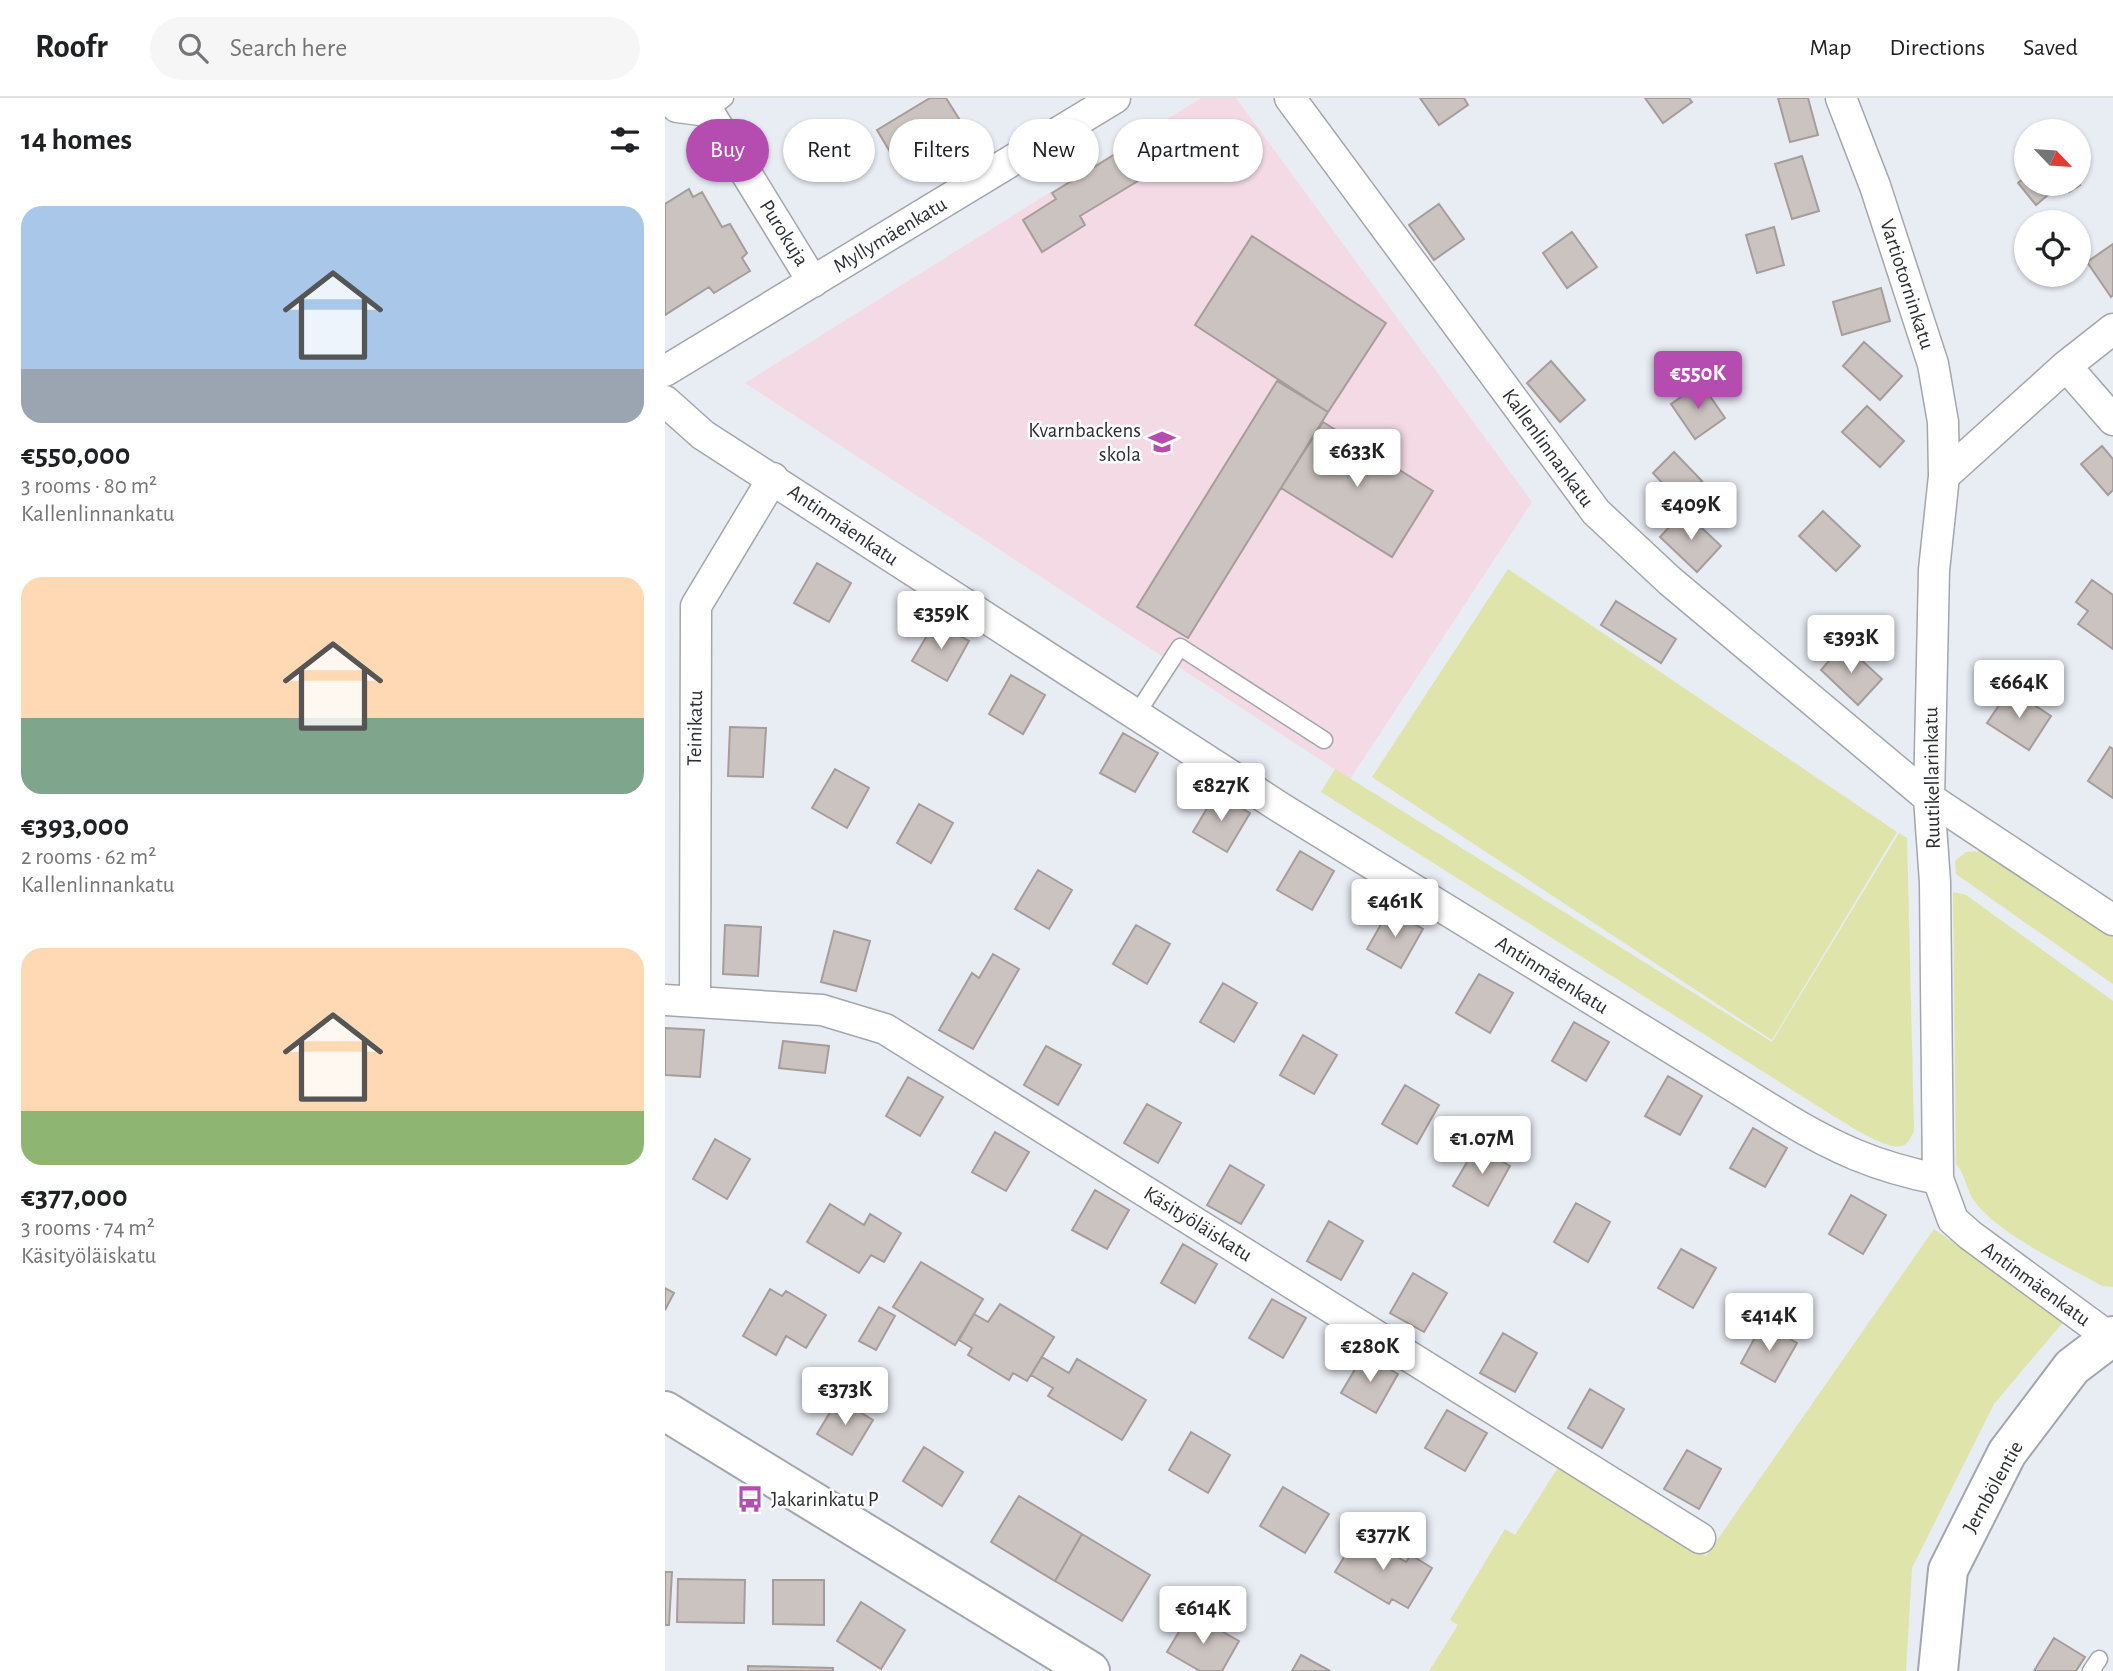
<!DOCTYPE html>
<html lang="en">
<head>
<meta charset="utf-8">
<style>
	:root { --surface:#fff; --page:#f6f6f6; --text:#202124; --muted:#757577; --line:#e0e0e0; --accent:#b54db0 }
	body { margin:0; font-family:"Alegreya Sans",sans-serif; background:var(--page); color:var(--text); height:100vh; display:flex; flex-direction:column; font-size:26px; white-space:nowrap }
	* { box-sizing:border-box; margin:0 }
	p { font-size:23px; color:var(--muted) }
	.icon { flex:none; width:38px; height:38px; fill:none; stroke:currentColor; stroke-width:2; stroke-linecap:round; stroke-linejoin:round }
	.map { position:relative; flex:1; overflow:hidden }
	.panel { display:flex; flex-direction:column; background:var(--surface); width:665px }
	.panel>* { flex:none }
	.banner { position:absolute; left:21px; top:21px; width:665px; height:63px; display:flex; gap:14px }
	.needle { width:46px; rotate:115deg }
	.fabs { position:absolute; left:1349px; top:21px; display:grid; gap:14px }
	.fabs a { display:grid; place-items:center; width:77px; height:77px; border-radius:50%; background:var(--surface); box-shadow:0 2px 5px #0004; font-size:35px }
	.price { position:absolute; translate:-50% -60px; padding:0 16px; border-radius:7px; background:#fff; color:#222; font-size:23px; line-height:46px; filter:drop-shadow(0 2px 4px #0008) }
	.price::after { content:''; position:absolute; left:50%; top:42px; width:21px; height:16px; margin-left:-10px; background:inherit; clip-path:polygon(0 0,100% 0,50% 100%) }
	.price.current { background:var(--accent); color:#fff }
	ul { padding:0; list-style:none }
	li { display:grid; align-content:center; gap:14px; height:371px; padding:0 21px }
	li span { display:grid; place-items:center; height:217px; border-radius:21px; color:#555 }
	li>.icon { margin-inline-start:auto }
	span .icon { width:126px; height:126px; fill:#fffc; stroke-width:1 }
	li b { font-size:30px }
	h2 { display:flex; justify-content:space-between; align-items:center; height:84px; padding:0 21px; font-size:30px }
	.tag { padding:0 24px; border-radius:32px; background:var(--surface); box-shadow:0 2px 5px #0004; font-size:24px; line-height:63px }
	.tag.current { background:var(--accent); color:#fff }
	header { display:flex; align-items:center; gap:42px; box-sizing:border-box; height:98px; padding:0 35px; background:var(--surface); border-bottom:2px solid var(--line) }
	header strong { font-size:33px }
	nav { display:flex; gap:38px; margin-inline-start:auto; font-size:24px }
	.search { width:490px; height:63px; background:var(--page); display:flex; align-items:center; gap:18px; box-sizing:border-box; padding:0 24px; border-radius:38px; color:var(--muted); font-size:26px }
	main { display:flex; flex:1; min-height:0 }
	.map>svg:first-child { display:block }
	.education { fill:#f3dae4 }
	.green { fill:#dee4aa }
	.building { fill:#cbc3bf; stroke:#a69d9a; stroke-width:2 }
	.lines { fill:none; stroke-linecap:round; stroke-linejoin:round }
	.lane-casing { stroke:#a3a6ad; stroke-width:19 }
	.street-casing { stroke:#a3a6ad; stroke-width:33 }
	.secondary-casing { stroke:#a3a6ad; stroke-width:42 }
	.lane { stroke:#fff; stroke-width:16 }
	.street { stroke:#fff; stroke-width:30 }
	.secondary { stroke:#fff; stroke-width:38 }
	.labels { text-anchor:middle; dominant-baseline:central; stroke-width:5; stroke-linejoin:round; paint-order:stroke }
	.street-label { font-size:21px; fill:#2c2e31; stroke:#fff }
	.poi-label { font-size:21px; fill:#2c2e31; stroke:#fff; text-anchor:end }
</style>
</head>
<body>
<header>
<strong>Roofr</strong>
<div class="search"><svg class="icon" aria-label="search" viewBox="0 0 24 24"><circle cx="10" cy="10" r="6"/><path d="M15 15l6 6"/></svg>Search here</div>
<nav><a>Map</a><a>Directions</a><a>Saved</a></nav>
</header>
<main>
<section class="panel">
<h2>14 homes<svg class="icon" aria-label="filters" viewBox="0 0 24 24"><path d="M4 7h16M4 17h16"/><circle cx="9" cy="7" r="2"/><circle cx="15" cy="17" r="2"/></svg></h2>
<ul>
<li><span style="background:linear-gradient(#a9c7e8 75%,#9aa5b1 0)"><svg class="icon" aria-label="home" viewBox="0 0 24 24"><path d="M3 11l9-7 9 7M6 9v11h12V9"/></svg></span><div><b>€550,000</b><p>3 rooms · 80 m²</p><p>Kallenlinnankatu</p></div></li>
<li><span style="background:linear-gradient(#ffd9b3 65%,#7fa58c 0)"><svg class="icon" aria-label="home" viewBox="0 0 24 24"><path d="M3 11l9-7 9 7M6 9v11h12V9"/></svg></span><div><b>€393,000</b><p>2 rooms · 62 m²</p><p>Kallenlinnankatu</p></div></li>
<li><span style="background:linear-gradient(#ffd9b3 75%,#8fb573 0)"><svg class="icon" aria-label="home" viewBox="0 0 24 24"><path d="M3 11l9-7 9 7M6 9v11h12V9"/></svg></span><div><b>€377,000</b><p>3 rooms · 74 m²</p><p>Käsityöläiskatu</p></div></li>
</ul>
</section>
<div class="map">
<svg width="1448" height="1573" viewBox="0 0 1448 1573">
	<rect width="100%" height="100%" fill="#e8ecf3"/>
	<!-- education -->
	<path class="education" d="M 536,0 L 571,0 L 867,404 L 685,681 L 80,285 Z"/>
	<!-- green -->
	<path class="green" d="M 843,471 L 1232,734 L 1107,942 L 707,679 Z
		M 670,671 L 1107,944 L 1234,735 L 1242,740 L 1249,1033 C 1247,1037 1244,1045 1239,1047 C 1225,1055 1184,1027 1170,1019 L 656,694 Z
		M 1320,753 L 1448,837 L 1448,886 L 1291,776 L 1290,763 L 1301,754 Z
		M 1288,794 L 1301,797 L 1448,903 L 1448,1189 L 1437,1188 C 1400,1167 1335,1137 1310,1104 C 1301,1093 1301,1077 1291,1066 Z
		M 1269,1131 L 1399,1223 L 1329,1306 L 1247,1470 L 1241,1573 L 764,1573 L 793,1527 L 785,1522 L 840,1431 L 850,1437 L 894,1368 L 1041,1458 Z"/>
	<!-- building -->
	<path class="building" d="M 265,0 L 281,0 L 301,32 L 236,72 L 212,32 Z
		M 755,0 L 799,0 L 803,7 L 774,27 Z
		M 980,0 L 1024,0 L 1027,4 L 998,25 Z
		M 1113,0 L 1143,0 L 1153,37 L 1125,44 Z
		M 465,47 L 483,77 L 415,118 L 420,127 L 377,154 L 358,122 L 391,101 L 387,95 Z
		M 1137,58 L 1154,113 L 1127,121 L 1110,66 Z
		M 1362,78 L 1362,86 L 1396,86 L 1371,107 L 1353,85 Z
		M 1397,86 L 1414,86 L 1415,87 L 1404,94 Z
		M 24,91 L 28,99 L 37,94 L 57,129 L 65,126 L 82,155 L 77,160 L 85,173 L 49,195 L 44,189 L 0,217 L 0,106 Z
		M 774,106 L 799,141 L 769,162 L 744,127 Z
		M 1109,129 L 1119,167 L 1092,175 L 1081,137 Z
		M 907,134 L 932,169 L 902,190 L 878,155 Z
		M 587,138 L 721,225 L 663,314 L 530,227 Z
		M 1448,146 L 1448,197 L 1446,199 L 1422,164 Z
		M 1216,190 L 1225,223 L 1177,237 L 1168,204 Z
		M 1199,244 L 1237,278 L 1215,302 L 1178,268 Z
		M 886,263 L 920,302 L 895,324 L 862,285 Z
		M 612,283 L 663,314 L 523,540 L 472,509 Z
		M 1036,285 L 1060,320 L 1030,341 L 1006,306 Z
		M 1202,308 L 1239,343 L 1215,369 L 1177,334 Z
		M 658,324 L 768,393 L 727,459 L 616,390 Z
		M 1437,348 L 1448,361 L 1448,392 L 1443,397 L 1416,366 Z
		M 1009,354 L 1037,383 L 1015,404 L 988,375 Z
		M 1019,413 L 1056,448 L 1032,474 L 995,439 Z
		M 1158,413 L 1195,448 L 1171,473 L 1134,438 Z
		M 152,465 L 186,485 L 164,524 L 129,505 Z
		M 1427,482 L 1448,497 L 1448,551 L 1413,526 L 1423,513 L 1411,504 Z
		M 951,503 L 1011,541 L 996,565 L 936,527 Z
		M 270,524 L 304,543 L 282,583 L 247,563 Z
		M 1179,546 L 1217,581 L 1193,607 L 1156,572 Z
		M 346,577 L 380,597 L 358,636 L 324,616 Z
		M 1345,591 L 1386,618 L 1364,652 L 1322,625 Z
		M 65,629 L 101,630 L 98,679 L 63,678 Z
		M 458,635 L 493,655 L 470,694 L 435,675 Z
		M 1445,649 L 1448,651 L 1448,700 L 1423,683 Z
		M 170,671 L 204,690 L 182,730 L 147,710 Z
		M 551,695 L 585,715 L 562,754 L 528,734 Z
		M 254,706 L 288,725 L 266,765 L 232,745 Z
		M 635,753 L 669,773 L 647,812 L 612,792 Z
		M 373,772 L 407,792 L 384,831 L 350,811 Z
		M 724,812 L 758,831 L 736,870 L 702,851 Z
		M 60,827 L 96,829 L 93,878 L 58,876 Z
		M 471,827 L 505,846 L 482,886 L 448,866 Z
		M 169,833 L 205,843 L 191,893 L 156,884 Z
		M 328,856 L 354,871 L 308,951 L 274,932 L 307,875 L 314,880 Z
		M 814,876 L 848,895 L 825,935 L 791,915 Z
		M 558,885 L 592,905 L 569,944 L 535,924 Z
		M 909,924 L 944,944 L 921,983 L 887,963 Z
		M 0,930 L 39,932 L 35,979 L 0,977 Z
		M 638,937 L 672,957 L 649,996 L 615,977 Z
		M 118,943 L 164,948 L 160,975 L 114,970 Z
		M 381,948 L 416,967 L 393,1007 L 359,987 Z
		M 1003,978 L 1037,998 L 1015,1037 L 980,1018 Z
		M 243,979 L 278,999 L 255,1038 L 221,1018 Z
		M 740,987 L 774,1007 L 752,1046 L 717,1026 Z
		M 482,1006 L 516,1025 L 493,1065 L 459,1045 Z
		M 1088,1030 L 1122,1050 L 1100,1089 L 1065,1070 Z
		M 330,1034 L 364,1054 L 341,1093 L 307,1074 Z
		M 50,1041 L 85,1061 L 62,1101 L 28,1081 Z
		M 811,1049 L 845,1068 L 823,1108 L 788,1088 Z
		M 565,1067 L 599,1087 L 576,1126 L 542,1107 Z
		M 430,1092 L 464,1112 L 442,1151 L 407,1132 Z
		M 1186,1097 L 1221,1117 L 1198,1156 L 1164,1136 Z
		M 911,1105 L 945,1124 L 923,1164 L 889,1144 Z
		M 165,1106 L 199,1127 L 205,1116 L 236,1135 L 219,1164 L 206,1157 L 194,1175 L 142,1144 Z
		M 664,1123 L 698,1143 L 676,1182 L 642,1163 Z
		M 518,1146 L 552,1166 L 530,1205 L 496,1185 Z
		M 1016,1151 L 1051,1170 L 1028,1210 L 993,1190 Z
		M 256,1164 L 318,1201 L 290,1247 L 228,1209 Z
		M 748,1175 L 782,1195 L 759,1234 L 725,1215 Z
		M 0,1190 L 9,1195 L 0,1212 Z
		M 105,1191 L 117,1198 L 121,1193 L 161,1217 L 141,1250 L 121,1238 L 111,1257 L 78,1238 Z
		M 607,1201 L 641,1220 L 618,1260 L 584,1240 Z
		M 335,1206 L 389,1239 L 362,1283 L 348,1275 L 344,1282 L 303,1257 L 307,1250 L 294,1242 L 309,1216 L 323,1224 Z
		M 214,1209 L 230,1218 L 211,1252 L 194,1243 Z
		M 1098,1225 L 1132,1245 L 1110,1284 L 1076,1265 Z
		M 838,1235 L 872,1255 L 850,1294 L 815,1275 Z
		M 699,1256 L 733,1276 L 711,1315 L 676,1295 Z
		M 377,1259 L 404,1275 L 412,1261 L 481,1302 L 457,1342 L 383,1298 L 388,1290 L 366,1277 Z
		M 925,1291 L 959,1311 L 937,1350 L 903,1330 Z
		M 173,1301 L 208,1322 L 187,1357 L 152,1336 Z
		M 782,1312 L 822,1335 L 800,1373 L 760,1350 Z
		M 526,1334 L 565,1357 L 543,1395 L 504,1372 Z
		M 259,1349 L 298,1374 L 277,1408 L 238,1383 Z
		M 1022,1352 L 1056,1371 L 1034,1411 L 999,1391 Z
		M 618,1389 L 664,1416 L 640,1455 L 595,1428 Z
		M 354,1398 L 417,1436 L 390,1483 L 326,1444 Z
		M 417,1436 L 485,1477 L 457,1523 L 390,1483 Z
		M 693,1436 L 741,1464 L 746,1457 L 767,1470 L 743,1510 L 727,1501 L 724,1506 L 670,1474 Z
		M 0,1474 L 7,1474 L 4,1527 L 0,1527 Z
		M 13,1481 L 80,1482 L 79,1525 L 12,1524 Z
		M 108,1482 L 159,1482 L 159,1527 L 108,1526 Z
		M 196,1504 L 240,1532 L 216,1571 L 172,1543 Z
		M 525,1515 L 574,1543 L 557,1573 L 535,1573 L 502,1554 Z
		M 1389,1540 L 1420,1559 L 1411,1573 L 1369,1573 Z
		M 636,1557 L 665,1573 L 627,1573 Z
		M 83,1568 L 168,1570 L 168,1573 L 83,1573 Z"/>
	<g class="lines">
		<defs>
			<path id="lane" d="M 43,13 L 60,0
				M 471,617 L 515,549 L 659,642
				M 1426,1573 L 1434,1561"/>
			<path id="street" d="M 11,0 L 12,9 L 43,13 L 148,184
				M 625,0 L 931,414 L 1005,483 L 1264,700 L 1448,822
				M 1176,0 L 1210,88 L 1268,266 L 1278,324 L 1279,378 L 1269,472 L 1264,700 L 1270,784 L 1273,1081
				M 1401,268 L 1448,322
				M 0,273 L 450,0
				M 0,303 L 38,337 L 616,710 L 1115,1017 C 1169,1050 1211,1069 1273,1081 L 1288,1122 L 1305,1137 L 1445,1240
				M 1279,378 L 1401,268 L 1448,231
				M 30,901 L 31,508 L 108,380
				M 0,902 L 157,912 L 220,931 L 1035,1440"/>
			<path id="secondary" d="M 0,1313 L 425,1573
				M 1273,1573 L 1283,1472 L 1342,1355 L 1407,1269 L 1448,1238"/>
		</defs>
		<!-- lane casing -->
		<use href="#lane" class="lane-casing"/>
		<!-- street casing -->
		<use href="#street" class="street-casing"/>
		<!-- secondary casing -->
		<use href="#secondary" class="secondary-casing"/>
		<!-- lane -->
		<use href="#lane" class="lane"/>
		<!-- street -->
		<use href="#street" class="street"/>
		<!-- secondary -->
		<use href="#secondary" class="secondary"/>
	</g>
	<!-- icons -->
	<defs>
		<symbol id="school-bare" viewBox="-9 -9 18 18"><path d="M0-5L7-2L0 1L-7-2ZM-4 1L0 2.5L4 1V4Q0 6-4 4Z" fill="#b54db0" stroke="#fff" stroke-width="2.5" paint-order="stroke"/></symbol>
		<symbol id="bus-bare" viewBox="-9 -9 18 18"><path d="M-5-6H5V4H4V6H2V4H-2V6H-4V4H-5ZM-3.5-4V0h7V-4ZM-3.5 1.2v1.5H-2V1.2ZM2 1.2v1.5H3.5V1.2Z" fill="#b54db0" stroke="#fff" stroke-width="2.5" paint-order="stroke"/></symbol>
	</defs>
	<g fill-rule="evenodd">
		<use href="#school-bare" x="478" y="325" width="38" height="38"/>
		<use href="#bus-bare" x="66" y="1382" width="38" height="38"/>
	</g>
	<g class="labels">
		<!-- street labels -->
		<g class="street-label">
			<text transform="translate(119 135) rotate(58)">Purokuja</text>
			<text transform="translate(225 137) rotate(-31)">Myllymäenkatu</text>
			<text transform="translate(1242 186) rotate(72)">Vartiotorninkatu</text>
			<text transform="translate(883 350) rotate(54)">Kallenlinnankatu</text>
			<text transform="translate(178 427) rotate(34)">Antinmäenkatu</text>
			<text transform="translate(30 630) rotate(-89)">Teinikatu</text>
			<text transform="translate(1267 680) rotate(-91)">Ruutikellarinkatu</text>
			<text transform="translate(887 877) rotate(32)">Antinmäenkatu</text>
			<text transform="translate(533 1126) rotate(32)">Käsityöläiskatu</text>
			<text transform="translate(1371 1186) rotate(36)">Antinmäenkatu</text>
			<text transform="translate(1328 1389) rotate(-61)">Jernbölentie</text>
		</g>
		<!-- poi labels -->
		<g class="poi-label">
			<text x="476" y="332">Kvarnbackens<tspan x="476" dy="24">skola</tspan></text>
			<text x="106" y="1401" text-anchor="start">Jakarinkatu P</text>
		</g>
	</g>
</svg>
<div class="fabs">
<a><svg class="needle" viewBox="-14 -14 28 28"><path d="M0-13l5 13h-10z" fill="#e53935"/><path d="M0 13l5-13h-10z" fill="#757577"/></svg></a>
<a><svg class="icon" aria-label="locate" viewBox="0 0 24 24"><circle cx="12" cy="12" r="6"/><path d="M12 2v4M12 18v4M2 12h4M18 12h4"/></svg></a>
</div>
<b class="price current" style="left:1033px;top:313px">€550K</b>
<b class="price" style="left:692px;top:391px">€633K</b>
<b class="price" style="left:1026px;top:444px">€409K</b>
<b class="price" style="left:276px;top:553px">€359K</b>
<b class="price" style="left:1186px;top:577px">€393K</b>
<b class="price" style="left:1354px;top:622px">€664K</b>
<b class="price" style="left:556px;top:725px">€827K</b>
<b class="price" style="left:730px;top:841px">€461K</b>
<b class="price" style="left:817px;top:1078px">€1.07M</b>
<b class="price" style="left:1104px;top:1255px">€414K</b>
<b class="price" style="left:705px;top:1286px">€280K</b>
<b class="price" style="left:180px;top:1329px">€373K</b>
<b class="price" style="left:718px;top:1474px">€377K</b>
<b class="price" style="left:538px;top:1548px">€614K</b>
<div class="banner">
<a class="tag current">Buy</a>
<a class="tag">Rent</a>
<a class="tag">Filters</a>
<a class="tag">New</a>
<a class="tag">Apartment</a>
</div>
</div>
</main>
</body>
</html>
